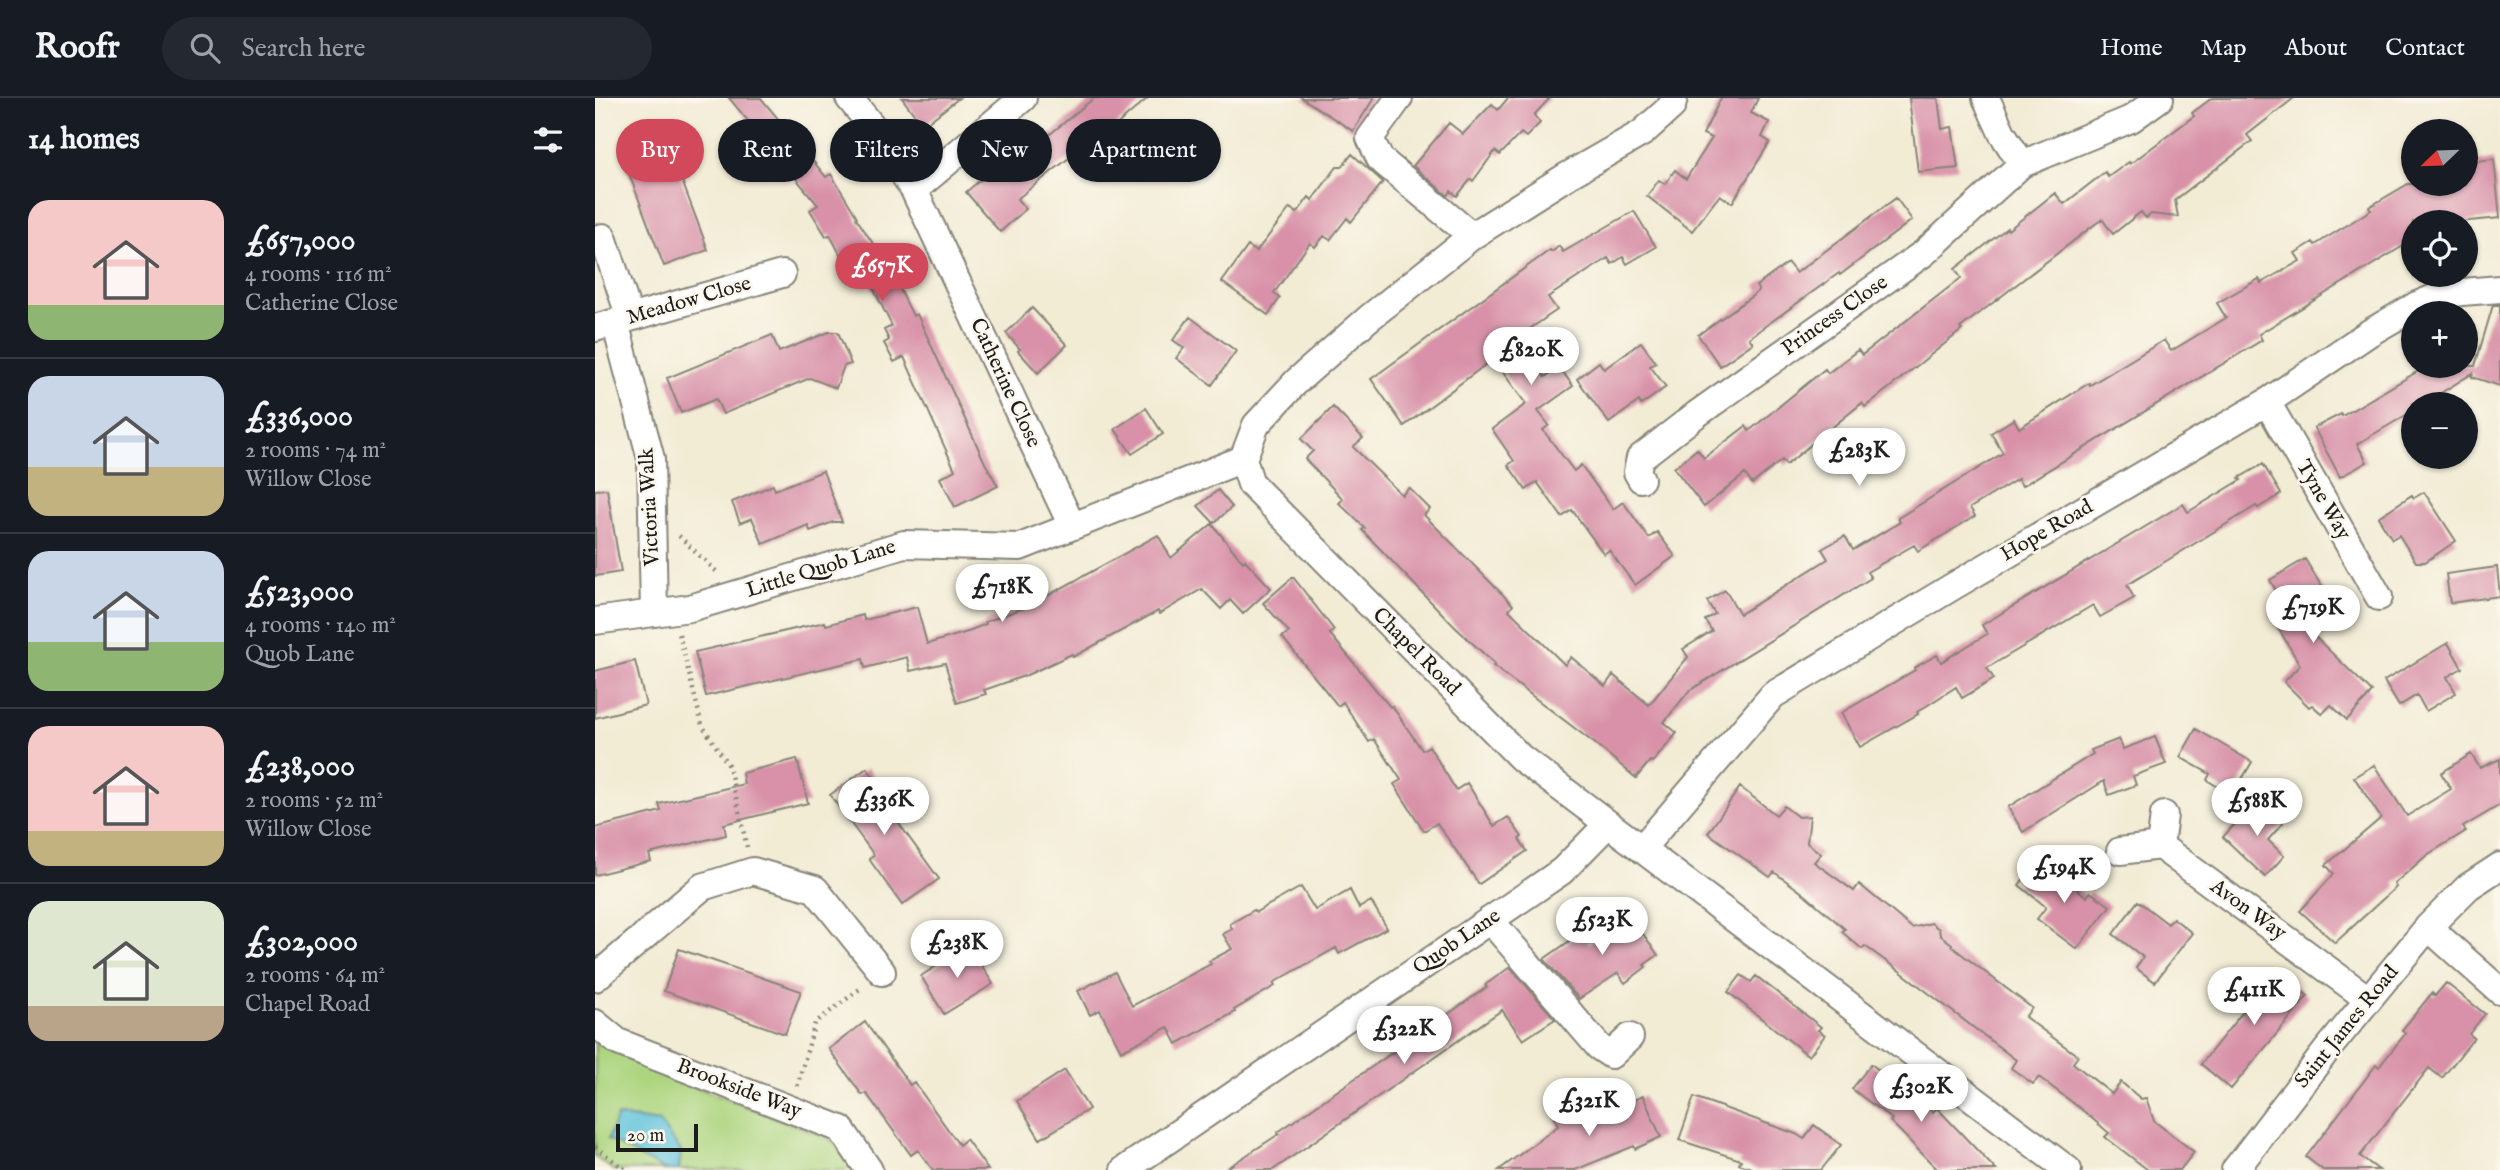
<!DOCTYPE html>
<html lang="en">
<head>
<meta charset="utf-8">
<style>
	:root { --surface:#171b24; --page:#242831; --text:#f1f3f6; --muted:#9ea1a6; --line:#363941; --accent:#d1495b }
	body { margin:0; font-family:"IM FELL English",serif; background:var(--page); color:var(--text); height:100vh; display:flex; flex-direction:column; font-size:26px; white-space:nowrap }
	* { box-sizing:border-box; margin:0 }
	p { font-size:23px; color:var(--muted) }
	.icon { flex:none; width:38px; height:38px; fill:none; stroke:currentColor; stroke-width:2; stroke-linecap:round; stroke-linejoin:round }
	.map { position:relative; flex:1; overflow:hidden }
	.details { display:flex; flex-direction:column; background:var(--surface); width:595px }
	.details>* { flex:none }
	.banner { position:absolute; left:21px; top:21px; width:665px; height:63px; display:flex; gap:14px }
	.needle { width:46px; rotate:247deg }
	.buttons { position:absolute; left:1806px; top:21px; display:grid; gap:14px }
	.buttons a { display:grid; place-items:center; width:77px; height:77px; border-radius:50%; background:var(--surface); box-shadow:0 2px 5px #0004; font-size:35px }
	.scale { position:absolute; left:21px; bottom:18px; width:82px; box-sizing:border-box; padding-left:7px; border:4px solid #1c1c1c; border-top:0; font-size:19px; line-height:24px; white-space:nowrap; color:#1c1c1c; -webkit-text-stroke:5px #fbf7ec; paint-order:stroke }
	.price { position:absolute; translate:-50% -60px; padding:0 16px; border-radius:24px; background:#fff; color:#222; font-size:23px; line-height:46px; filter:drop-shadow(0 2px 4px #0008) }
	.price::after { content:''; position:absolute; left:50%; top:42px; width:21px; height:16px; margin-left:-10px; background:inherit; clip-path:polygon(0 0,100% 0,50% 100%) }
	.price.on { background:var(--accent); color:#fff }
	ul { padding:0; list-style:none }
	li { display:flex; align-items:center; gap:21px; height:175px; padding:0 28px }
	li+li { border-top:2px solid var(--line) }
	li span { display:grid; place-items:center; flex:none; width:196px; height:140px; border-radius:21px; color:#555 }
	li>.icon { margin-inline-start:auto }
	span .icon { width:84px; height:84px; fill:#fffc; stroke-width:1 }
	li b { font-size:30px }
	h2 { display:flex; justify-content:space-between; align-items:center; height:84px; padding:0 28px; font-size:30px }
	.pill { padding:0 24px; border-radius:32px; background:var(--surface); box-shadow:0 2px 5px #0004; font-size:24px; line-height:63px }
	.pill.on { background:var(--accent); color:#fff }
	header { display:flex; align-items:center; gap:42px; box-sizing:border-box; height:98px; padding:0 35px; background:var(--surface); border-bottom:2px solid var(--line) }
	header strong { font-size:33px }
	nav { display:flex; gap:38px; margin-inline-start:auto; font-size:24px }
	.search { width:490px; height:63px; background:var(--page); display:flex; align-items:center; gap:18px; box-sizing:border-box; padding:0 24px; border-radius:38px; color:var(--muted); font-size:26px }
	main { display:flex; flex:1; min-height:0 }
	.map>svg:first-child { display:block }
	.green { fill:#add580; stroke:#64784e; stroke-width:2 }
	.water { fill:#5ec2dc; stroke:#3d6f7c; stroke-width:2 }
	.building { fill:#d891a8 }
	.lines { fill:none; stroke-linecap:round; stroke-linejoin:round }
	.minor-casing { stroke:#878478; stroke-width:30 }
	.path { stroke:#878478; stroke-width:4.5; stroke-dasharray:2 5; stroke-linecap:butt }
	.minor { stroke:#fff; stroke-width:26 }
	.labels { text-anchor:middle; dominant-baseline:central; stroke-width:5; stroke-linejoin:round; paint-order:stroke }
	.street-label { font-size:21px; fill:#1c1c1c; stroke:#fbf7ec }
</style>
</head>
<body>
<header>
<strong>Roofr</strong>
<div class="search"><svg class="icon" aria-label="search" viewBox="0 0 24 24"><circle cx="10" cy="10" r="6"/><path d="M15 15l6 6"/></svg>Search here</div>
<nav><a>Home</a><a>Map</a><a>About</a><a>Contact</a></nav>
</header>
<main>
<section class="details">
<h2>14 homes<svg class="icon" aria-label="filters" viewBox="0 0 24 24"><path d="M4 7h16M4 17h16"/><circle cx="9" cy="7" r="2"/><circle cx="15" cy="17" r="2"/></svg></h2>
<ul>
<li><span style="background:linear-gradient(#f6c9c9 75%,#8fb573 0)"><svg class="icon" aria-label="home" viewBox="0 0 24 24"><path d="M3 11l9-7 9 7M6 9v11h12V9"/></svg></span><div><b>£657,000</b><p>4 rooms · 116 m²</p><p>Catherine Close</p></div></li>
<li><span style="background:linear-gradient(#c9d6e8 65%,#c2b280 0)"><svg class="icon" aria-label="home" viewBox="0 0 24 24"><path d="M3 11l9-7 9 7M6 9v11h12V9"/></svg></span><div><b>£336,000</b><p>2 rooms · 74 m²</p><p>Willow Close</p></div></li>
<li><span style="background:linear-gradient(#c9d6e8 65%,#8fb573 0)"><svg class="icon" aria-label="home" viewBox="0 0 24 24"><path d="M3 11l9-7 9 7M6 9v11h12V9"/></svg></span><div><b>£523,000</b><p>4 rooms · 140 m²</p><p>Quob Lane</p></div></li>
<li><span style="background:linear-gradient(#f6c9c9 75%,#c2b280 0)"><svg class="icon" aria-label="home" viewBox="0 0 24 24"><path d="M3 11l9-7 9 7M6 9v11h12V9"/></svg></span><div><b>£238,000</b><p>2 rooms · 52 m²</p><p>Willow Close</p></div></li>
<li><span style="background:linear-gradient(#dfe7d0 75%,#b9a48a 0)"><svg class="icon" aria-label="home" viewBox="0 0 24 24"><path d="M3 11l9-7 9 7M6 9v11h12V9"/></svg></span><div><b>£302,000</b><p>2 rooms · 64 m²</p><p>Chapel Road</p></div></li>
</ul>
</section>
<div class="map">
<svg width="1905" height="1072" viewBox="0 0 1905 1072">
	<rect width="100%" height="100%" fill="#fbf7ec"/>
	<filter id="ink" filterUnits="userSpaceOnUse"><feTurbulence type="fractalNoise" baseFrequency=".0143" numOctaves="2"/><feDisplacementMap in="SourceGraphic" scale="14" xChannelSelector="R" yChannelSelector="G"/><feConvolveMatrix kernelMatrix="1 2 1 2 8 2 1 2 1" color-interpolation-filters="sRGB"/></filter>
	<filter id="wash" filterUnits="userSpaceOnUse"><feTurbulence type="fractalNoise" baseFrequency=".00686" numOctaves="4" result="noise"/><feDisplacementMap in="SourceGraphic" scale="28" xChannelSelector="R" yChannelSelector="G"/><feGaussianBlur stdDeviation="1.57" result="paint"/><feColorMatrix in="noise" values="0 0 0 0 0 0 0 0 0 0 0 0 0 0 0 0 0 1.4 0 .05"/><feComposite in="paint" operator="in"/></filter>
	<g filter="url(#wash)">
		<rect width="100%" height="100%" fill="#f2ecd5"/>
		<!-- green -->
		<path class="green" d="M 0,943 L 75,979 L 231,1039 L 245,1049 L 261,1072 L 18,1072 L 0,1059 Z"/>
		<!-- water -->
		<path class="water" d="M 22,1018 L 64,1024 L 86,1053 L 84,1072 L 69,1072 L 13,1041 Z"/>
		<g id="blocks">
			<!-- building -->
			<path class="building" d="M 134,0 L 166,0 L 231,79 L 236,76 L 262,119 L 261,120 L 295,171 L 318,218 L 322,216 L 390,365 L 403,388 L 360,409 L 345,380 L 360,372 L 309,259 L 299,264 L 289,245 L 294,242 L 289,232 L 297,228 L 270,174 L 258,181 L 235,137 L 231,138 L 215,112 L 223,107 Z
				M 307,0 L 364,0 L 328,28 Z
				M 499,0 L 553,0 L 478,64 L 474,60 L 422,101 L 431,111 L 405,134 L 371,94 L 397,72 L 399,74 L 446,36 L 449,41 Z
				M 707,0 L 779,0 L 758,33 Z
				M 913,0 L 955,0 L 939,17 L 945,25 L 931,39 L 926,35 L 905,57 L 900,53 L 878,83 L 876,81 L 862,98 L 856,93 L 853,98 L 818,68 L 854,25 L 868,36 L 897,6 L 903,12 Z
				M 1126,0 L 1163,0 L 1156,15 L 1174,24 L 1167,39 L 1175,44 L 1137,105 L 1125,97 L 1097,133 L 1052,98 L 1064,82 L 1070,86 L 1080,72 L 1091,81 L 1117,40 L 1108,36 Z
				M 1314,0 L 1343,0 L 1347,31 L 1357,29 L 1363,70 L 1323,74 Z
				M 1617,0 L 1699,0 L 1652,37 L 1657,43 L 1580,102 L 1583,119 L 1556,116 L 1551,120 L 1546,114 L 1518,136 L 1507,121 L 1365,230 L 1367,232 L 1270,309 L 1267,305 L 1191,367 L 1187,362 L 1157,386 L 1150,376 L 1109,409 L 1079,370 L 1102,351 L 1109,360 L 1151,328 L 1154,333 L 1230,271 L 1233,275 L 1263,252 L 1267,257 L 1366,180 L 1360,171 L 1412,130 L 1413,132 L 1460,95 L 1469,106 L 1510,74 L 1513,79 L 1534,64 L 1535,66 L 1599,18 L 1597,15 Z
				M 69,35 L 113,152 L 69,168 L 25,52 Z
				M 757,56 L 788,84 L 756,124 L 752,120 L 735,142 L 729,138 L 720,149 L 715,145 L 679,195 L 685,200 L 673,217 L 627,184 L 653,148 L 661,154 L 695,110 L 702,115 L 714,99 L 717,102 L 742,69 L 747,69 Z
				M 1899,61 L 1905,120 L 1863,124 L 1818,124 L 1818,142 L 1664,236 L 1667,242 L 1427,388 L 1423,381 L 1375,410 L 1380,418 L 1323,453 L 1319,447 L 1272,474 L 1276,480 L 1094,593 L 1069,624 L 1082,635 L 1058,664 L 1055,663 L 1041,680 L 1003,648 L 898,568 L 900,566 L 861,530 L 767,432 L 770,430 L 744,405 L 748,401 L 710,361 L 718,353 L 706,341 L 738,309 L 768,340 L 758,349 L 807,397 L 814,390 L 835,411 L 829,417 L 918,507 L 914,512 L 970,567 L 976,559 L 1010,588 L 1018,577 L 1054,607 L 1093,559 L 1088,551 L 1117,533 L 1110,522 L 1120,516 L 1112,503 L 1130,492 L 1145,516 L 1233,461 L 1227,451 L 1250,438 L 1258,452 L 1305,424 L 1303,420 L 1408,355 L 1396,335 L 1419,321 L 1424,330 L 1494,285 L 1495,287 L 1569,242 L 1576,253 L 1631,220 L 1622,205 L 1664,181 L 1666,185 L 1705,163 L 1700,155 L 1718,144 L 1720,147 L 1776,112 L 1774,109 L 1813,86 L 1871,86 L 1871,64 Z
				M 1301,100 L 1317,122 L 1245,177 L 1244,175 L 1154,240 L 1158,245 L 1125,268 L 1103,237 L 1164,193 L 1161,188 L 1193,165 L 1201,175 Z
				M 1039,113 L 1061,149 L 1032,166 L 1028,159 L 1017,166 L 1013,160 L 953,199 L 962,212 L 929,235 L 931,237 L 923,243 L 950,279 L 964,269 L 978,288 L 943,313 L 954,327 L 948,332 L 979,373 L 986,367 L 1018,411 L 1028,404 L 1054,440 L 1062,434 L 1080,458 L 1040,487 L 1014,452 L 1009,456 L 977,412 L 967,419 L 942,384 L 931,392 L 913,367 L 919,363 L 897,331 L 931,306 L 898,261 L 809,328 L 776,281 L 955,152 L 957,154 L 964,148 L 968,154 Z
				M 1898,207 L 1905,207 L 1905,288 L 1877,279 L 1878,275 L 1828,306 L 1818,306 L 1818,313 L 1762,346 L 1772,364 L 1745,379 L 1719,330 L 1746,316 L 1747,318 L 1832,268 L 1880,268 Z
				M 437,210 L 472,247 L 443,275 L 423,253 L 425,251 L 411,235 Z
				M 595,219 L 641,253 L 617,287 L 581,260 L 589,250 L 578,242 Z
				M 234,234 L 243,234 L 256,266 L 249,268 L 241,290 L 215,280 L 128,316 L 121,301 L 86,315 L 72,280 L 177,237 L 184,254 Z
				M 1046,244 L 1061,265 L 1055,268 L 1071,289 L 1046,307 L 1044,303 L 1014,325 L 982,281 L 1004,264 L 1009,271 Z
				M 551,310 L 568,336 L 537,356 L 520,331 Z
				M 1668,366 L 1686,396 L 1663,410 L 1661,408 L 1532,487 L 1539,500 L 1505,519 L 1498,507 L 1392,570 L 1399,581 L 1367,600 L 1361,589 L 1322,614 L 1323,616 L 1265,649 L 1246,615 L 1320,572 L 1319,570 L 1342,557 L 1346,564 L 1392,536 L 1387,527 L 1588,406 L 1593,414 L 1646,382 L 1644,380 Z
				M 228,373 L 247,424 L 238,424 L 215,433 L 213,427 L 168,446 L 157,420 L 145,425 L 137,404 L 178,387 L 180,392 Z
				M 12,391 L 26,474 L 0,478 L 0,392 Z
				M 623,392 L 637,409 L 619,425 L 603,408 Z
				M 1829,394 L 1861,443 L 1830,464 L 1821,464 L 1804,437 L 1797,441 L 1783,419 L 1817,397 L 1819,400 Z
				M 617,426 L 648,464 L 650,462 L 676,490 L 648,516 L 635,502 L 626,511 L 607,491 L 564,516 L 563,513 L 478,559 L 477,556 L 432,577 L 389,592 L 391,596 L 362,605 L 350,565 L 315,573 L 312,559 L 270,570 L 268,561 L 111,598 L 100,554 L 230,524 L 231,527 L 268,517 L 269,522 L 322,509 L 332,546 L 376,533 L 376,532 L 391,526 L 390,524 L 434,508 L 563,437 L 576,460 Z
				M 1710,461 L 1733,499 L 1725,504 L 1735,522 L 1715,534 L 1777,594 L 1752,622 L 1736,607 L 1727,616 L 1717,607 L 1714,609 L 1689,584 L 1705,567 L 1675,516 L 1689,507 L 1675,482 Z
				M 1902,469 L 1905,498 L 1855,505 L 1851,476 Z
				M 698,479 L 739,532 L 735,536 L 795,609 L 797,608 L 827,652 L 834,648 L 861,692 L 872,685 L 899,728 L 913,719 L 927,739 L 924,741 L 932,753 L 884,786 L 842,725 L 829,733 L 799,686 L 806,682 L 779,641 L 774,644 L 748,604 L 743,608 L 687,539 L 694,534 L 668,505 Z
				M 1853,545 L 1867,570 L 1852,579 L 1861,595 L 1831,613 L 1822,597 L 1804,608 L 1789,583 Z
				M 40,563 L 51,607 L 0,620 L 0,573 Z
				M 1601,631 L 1657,664 L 1637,698 L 1612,682 L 1615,676 L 1585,659 Z
				M 1560,639 L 1571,666 L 1538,678 L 1541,687 L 1514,697 L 1509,683 L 1428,734 L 1413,709 L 1498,656 L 1496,652 L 1524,641 L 1528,651 Z
				M 1876,656 L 1885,670 L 1905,661 L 1905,707 L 1868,729 L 1871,733 L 1832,757 L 1799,786 L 1801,789 L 1740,845 L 1705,813 L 1739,776 L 1731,767 L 1786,720 L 1759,679 L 1779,667 L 1812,718 L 1856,691 L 1846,675 Z
				M 202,661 L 213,705 L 129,726 L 131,737 L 54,756 L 56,763 L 0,777 L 0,730 L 66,713 L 64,706 L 149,686 L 147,675 Z
				M 272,670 L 305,717 L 300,720 L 344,781 L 307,807 L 274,761 L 279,757 L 235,697 Z
				M 1145,689 L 1181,717 L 1189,708 L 1203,719 L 1215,718 L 1212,745 L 1226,756 L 1219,764 L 1259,793 L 1264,786 L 1317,830 L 1336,825 L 1344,831 L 1345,837 L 1357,846 L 1356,848 L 1437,910 L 1430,919 L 1483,958 L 1478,965 L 1517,996 L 1526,984 L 1546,1001 L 1551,1000 L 1559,1023 L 1599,1054 L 1585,1072 L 1553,1072 L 1510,1039 L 1514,1035 L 1486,1011 L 1444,979 L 1438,986 L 1416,970 L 1421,962 L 1306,874 L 1270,848 L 1267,851 L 1247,834 L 1250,831 L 1209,796 L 1179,774 L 1175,779 L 1113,735 Z
				M 1663,701 L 1688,725 L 1673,742 L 1689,758 L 1670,779 L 1628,739 Z
				M 1443,762 L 1492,799 L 1495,794 L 1515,808 L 1482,851 L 1442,821 L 1451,809 L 1424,787 Z
				M 706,789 L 720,812 L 755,792 L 764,810 L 776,803 L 792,830 L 744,856 L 741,850 L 678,885 L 680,888 L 639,912 L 640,914 L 582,946 L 573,929 L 526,953 L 505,912 L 495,917 L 483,893 L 520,874 L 537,908 L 616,866 L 614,863 L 637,851 L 628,836 L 637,831 L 635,826 L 659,812 L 661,814 Z
				M 1543,803 L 1573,826 L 1578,820 L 1597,835 L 1560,884 L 1541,870 L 1548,859 L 1518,836 Z
				M 1034,816 L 1063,857 L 1049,867 L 1051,869 L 1030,885 L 1023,875 L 984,901 L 949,861 L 986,835 L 994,846 Z
				M 374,847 L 398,886 L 349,916 L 326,878 Z
				M 84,851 L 206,893 L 190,936 L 69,893 Z
				M 915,869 L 960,921 L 928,942 L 907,912 L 678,1072 L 629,1072 L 684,1036 L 683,1034 L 892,889 L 890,887 Z
				M 1678,871 L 1713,898 L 1636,991 L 1606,966 L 1654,906 L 1651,904 L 1653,901 L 1645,895 L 1657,879 L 1666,886 Z
				M 1146,877 L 1156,884 L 1161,878 L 1226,929 L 1223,932 L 1230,937 L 1214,958 L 1133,894 Z
				M 1851,885 L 1890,916 L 1874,936 L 1879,940 L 1847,980 L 1834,970 L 1765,1058 L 1784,1072 L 1728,1072 L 1711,1059 L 1781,967 L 1784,969 L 1810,936 L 1807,932 L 1837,895 L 1840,898 Z
				M 270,924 L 315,987 L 319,984 L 364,1047 L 371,1041 L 393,1072 L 338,1072 L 323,1052 L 316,1057 L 271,995 L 267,997 L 234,951 Z
				M 1276,966 L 1338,1014 L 1342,1010 L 1401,1072 L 1343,1072 L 1295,1023 L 1297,1021 L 1257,991 Z
				M 470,972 L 494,1011 L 445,1041 L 422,1003 Z
				M 1048,998 L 1066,1039 L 1040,1051 L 1039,1048 L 980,1072 L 904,1072 L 963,1028 L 960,1020 L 995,1006 L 1000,1018 Z
				M 1099,999 L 1201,1036 L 1209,1041 L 1219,1027 L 1246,1047 L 1226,1072 L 1162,1072 L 1144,1066 L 1146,1062 L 1084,1042 Z"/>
		</g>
	</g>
	<g filter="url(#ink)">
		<use href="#blocks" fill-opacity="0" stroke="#878478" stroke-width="2"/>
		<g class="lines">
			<defs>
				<path id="minor" d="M 254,0 L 277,28 L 319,92 L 477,428
					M 804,0 L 775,40 L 785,61 L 877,138
					M 1079,0 L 1077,8 L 1047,35 L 972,78 L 877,138 L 774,220 L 702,283 L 661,327 L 648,361 L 656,386 L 926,660 L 1473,1072
					M 1391,0 L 1407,35 L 1427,66
					M 319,92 L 428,0
					M 0,141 L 8,139 L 35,220
					M 20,224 L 56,361 L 59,515
					M 0,230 L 187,176
					M 1672,304 L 1784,499
					M 1046,381 L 1042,374 L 1045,360 L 1102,316 L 1329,155 L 1427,66 L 1536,21 L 1565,0
					M 0,523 L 95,510 L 309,446 L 425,449 L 648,361
					M 1565,748 L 1569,717
					M 1048,749 L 1178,597 L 1357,489 L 1672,304 L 1774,235 L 1822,207 L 1844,198 L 1867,194 L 1905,191
					M 1525,753 L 1565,748 L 1773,901
					M 895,822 L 1004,949 L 1016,957 L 1035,939
					M 1833,829 L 1905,893
					M 0,880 L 107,789 L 158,773 L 220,791 L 287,874
					M 0,925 L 23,944 L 246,1031 L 274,1072
					M 529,1072 L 967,773 L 1013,726
					M 1640,1072 L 1732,952 L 1833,829 L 1873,789 L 1905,768"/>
			</defs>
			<!-- minor casing -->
			<use href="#minor" class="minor-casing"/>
			<!-- path -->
			<path class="path" d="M 84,438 L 123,475
				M 84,536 L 107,627 L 134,668 L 152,749
				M 202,988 L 220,925 L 266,890
				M 0,1049 L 31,1072"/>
			<!-- minor -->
			<use href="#minor" class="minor"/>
		</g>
	</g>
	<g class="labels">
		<!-- street labels -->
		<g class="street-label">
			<text transform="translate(94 203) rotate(-16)">Meadow Close</text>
			<text transform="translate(1240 218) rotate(-35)">Princess Close</text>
			<text transform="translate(410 285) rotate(65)">Catherine Close</text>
			<text transform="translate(1728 402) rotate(60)">Tyne Way</text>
			<text transform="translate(55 409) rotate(-93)">Victoria Walk</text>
			<text transform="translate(1452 433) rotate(-30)">Hope Road</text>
			<text transform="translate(226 471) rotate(-17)">Little Quob Lane</text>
			<text transform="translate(821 554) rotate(45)">Chapel Road</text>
			<text transform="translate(1653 812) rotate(36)">Avon Way</text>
			<text transform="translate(862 844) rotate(-34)">Quob Lane</text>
			<text transform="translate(1752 929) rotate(-51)">Saint James Road</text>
			<text transform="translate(144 991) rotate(21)">Brookside Way</text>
		</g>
	</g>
</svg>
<div class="buttons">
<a><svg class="needle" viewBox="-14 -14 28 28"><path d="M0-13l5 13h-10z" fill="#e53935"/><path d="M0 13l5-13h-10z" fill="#9ea1a6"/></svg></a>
<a><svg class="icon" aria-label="locate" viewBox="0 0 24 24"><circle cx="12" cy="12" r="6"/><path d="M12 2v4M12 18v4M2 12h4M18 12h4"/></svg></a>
<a>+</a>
<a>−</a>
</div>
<div class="scale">20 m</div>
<b class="price on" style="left:287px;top:205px">£657K</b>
<b class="price" style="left:936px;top:289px">£820K</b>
<b class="price" style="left:1264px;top:390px">£283K</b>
<b class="price" style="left:407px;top:526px">£718K</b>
<b class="price" style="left:1718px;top:547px">£719K</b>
<b class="price" style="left:289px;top:739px">£336K</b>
<b class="price" style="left:1662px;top:740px">£588K</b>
<b class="price" style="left:1469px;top:807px">£194K</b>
<b class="price" style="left:1007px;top:859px">£523K</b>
<b class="price" style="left:362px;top:882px">£238K</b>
<b class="price" style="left:1659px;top:929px">£411K</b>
<b class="price" style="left:809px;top:968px">£322K</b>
<b class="price" style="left:1326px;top:1026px">£302K</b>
<b class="price" style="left:994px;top:1040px">£321K</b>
<div class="banner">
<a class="pill on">Buy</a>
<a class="pill">Rent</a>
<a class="pill">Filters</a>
<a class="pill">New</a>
<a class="pill">Apartment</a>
</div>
</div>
</main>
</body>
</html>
